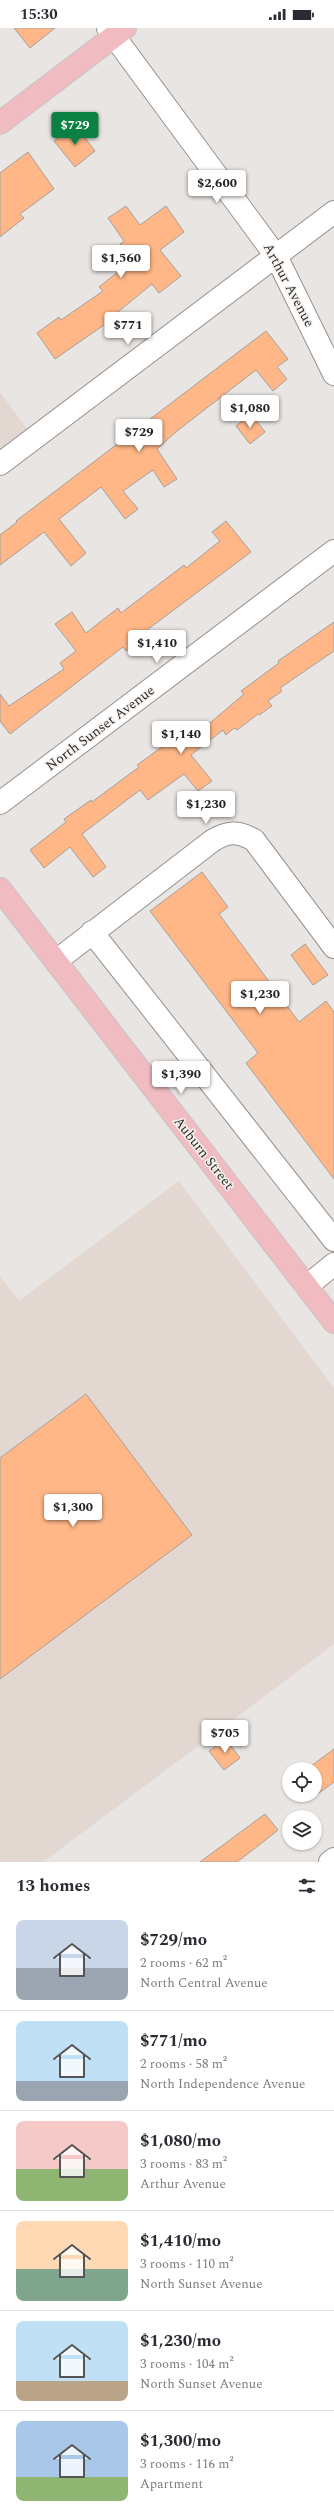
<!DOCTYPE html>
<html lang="en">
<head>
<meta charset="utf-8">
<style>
	:root { --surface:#fff; --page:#f7f7f7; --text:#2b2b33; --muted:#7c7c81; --line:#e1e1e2; --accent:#0b8043 }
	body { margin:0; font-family:Spectral,serif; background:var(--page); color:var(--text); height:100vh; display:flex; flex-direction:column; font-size:15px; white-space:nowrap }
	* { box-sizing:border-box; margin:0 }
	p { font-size:13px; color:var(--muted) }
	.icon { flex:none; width:22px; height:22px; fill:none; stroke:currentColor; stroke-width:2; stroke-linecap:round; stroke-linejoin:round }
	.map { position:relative; height:1834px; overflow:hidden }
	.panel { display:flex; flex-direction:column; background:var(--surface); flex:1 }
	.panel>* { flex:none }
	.buttons { position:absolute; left:282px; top:1734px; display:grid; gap:8px }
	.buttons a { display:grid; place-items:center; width:40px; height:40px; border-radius:50%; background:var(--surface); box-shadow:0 1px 3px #0004; font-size:20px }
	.price { position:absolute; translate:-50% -34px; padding:0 9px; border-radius:4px; background:#fff; color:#222; font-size:13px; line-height:26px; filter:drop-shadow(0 1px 2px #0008) }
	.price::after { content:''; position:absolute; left:50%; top:24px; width:12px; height:9px; margin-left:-6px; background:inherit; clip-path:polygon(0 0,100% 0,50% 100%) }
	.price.current { background:var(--accent); color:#fff }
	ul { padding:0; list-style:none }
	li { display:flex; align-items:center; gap:12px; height:100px; padding:0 16px }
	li+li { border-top:1px solid var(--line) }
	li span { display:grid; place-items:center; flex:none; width:112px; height:80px; border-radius:8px; color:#555 }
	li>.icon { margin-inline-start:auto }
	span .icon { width:48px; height:48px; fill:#fffc; stroke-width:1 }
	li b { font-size:17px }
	h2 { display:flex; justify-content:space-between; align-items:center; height:48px; padding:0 16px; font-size:17px }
	.status { display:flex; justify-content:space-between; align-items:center; height:28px; padding:0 20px; background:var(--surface); direction:ltr }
	.status svg { height:11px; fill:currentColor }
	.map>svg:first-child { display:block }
	.built { fill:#e3d8d1 }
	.building { fill:#ffb787; stroke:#a4a09e }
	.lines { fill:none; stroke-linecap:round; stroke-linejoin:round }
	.minor-casing { stroke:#95918f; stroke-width:24 }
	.major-casing { stroke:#c5c4c4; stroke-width:24 }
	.minor { stroke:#fff; stroke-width:22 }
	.major { stroke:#f1bbc2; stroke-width:22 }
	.labels { text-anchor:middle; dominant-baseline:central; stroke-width:3; stroke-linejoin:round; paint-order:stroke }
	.street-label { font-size:14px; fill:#2f2e2d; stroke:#f6f2ef }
</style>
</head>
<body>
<div class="status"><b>15:30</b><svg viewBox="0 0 49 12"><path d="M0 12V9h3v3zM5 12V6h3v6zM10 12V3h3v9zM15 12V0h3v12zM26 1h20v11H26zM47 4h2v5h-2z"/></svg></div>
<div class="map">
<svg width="334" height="1834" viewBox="0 0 334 1834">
	<rect width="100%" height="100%" fill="#e9e5e2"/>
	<!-- built -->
	<path class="built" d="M 0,364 L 28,402 L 0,423 Z
		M 179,1153 L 334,1360 L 334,1616 L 43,1834 L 0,1834 L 0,1248 L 19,1273 Z"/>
	<!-- building -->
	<path class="building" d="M 14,0 L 55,0 L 30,20 Z
		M 75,97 L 95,123 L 75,139 L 54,113 Z
		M 28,124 L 54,161 L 20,186 L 24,190 L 0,209 L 0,145 Z
		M 126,178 L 140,197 L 166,178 L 184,204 L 160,222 L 181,248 L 159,265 L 152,256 L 113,288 L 114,290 L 55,331 L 37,305 L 59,289 L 61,292 L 103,263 L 99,259 L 133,232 L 120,216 L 124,213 L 108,190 Z
		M 266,303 L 288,331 L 277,339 L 287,351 L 273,363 L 256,342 L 177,403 L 157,421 L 177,451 L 164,459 L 153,442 L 123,463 L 138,481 L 125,491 L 101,459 L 59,491 L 86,525 L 71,538 L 44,504 L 0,537 L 0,507 L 17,494 L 16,493 Z
		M 251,386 L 265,404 L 250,416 L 236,398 Z
		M 226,493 L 251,524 L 139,608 L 142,611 L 126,623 L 123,619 L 10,706 L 0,693 L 0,666 L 9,678 L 64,641 L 60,635 L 76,623 L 55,596 L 72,584 L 86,605 L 118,580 L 121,585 L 184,537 L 186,540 L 220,513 L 212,504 Z
		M 334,594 L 334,623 L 280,660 L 282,663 L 268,673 L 272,678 L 259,687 L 258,686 L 237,702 L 234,700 L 226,707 L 223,702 L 191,727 L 212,753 L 198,763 L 184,746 L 148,772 L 140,762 L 82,806 L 106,839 L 93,849 L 70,819 L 44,840 L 30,822 L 66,794 L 64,791 L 91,772 L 92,774 L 139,739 L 137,737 L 173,711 L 171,708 L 184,699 L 187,702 L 198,693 L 204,700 L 244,666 L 241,663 L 279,635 L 278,633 Z
		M 202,844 L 228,879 L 219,886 L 299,994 L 326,973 L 334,984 L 334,1151 L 246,1035 L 258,1025 L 150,883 Z
		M 305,916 L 328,947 L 313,957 L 291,927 Z
		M 86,1366 L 192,1507 L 0,1651 L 0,1430 Z
		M 226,1711 L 240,1730 L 224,1742 L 209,1723 Z
		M 334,1721 L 334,1754 L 308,1773 L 304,1767 L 315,1767 L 315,1741 L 307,1741 Z
		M 265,1786 L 278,1802 L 258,1818 L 237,1834 L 200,1834 Z"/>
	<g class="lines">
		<defs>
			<path id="minor" d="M 108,0 L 276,228 L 334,346
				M 0,436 L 334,184
				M 0,775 L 334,523
				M 92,904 L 334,1212
				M 56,933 L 212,813 C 228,803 237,803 254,812 L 334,919
				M 307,1258 L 334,1236
				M 330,1834 L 334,1831"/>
			<path id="major" d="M 0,95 L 125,0
				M 0,861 L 334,1294"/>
		</defs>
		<!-- minor casing -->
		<use href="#minor" class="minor-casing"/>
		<!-- major casing -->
		<use href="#major" class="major-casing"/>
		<!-- minor -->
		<use href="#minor" class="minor"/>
		<!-- major -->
		<use href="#major" class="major"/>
	</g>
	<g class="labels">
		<!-- street labels -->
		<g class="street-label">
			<text transform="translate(289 257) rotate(62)">Arthur Avenue</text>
			<text transform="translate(100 700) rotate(-37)">North Sunset Avenue</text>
			<text transform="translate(204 1125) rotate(52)">Auburn Street</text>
		</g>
	</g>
</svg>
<div class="buttons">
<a><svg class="icon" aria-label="locate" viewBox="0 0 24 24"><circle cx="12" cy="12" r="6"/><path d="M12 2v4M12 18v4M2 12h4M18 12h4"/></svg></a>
<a><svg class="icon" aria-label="layers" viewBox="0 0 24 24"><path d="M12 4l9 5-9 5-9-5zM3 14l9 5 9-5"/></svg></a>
</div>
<b class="price current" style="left:75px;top:118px">$729</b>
<b class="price" style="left:217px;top:176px">$2,600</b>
<b class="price" style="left:121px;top:251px">$1,560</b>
<b class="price" style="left:128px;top:318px">$771</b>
<b class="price" style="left:250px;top:401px">$1,080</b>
<b class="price" style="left:139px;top:425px">$729</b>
<b class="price" style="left:157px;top:636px">$1,410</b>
<b class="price" style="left:181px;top:727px">$1,140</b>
<b class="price" style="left:206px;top:797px">$1,230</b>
<b class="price" style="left:260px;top:987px">$1,230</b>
<b class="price" style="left:181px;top:1067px">$1,390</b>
<b class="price" style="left:73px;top:1500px">$1,300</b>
<b class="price" style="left:225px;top:1726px">$705</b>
</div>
<section class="panel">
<h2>13 homes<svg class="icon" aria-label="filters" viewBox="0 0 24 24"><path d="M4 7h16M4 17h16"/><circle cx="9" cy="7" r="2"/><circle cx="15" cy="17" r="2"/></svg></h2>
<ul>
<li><span style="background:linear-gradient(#c9d6e8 60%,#9aa5b1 0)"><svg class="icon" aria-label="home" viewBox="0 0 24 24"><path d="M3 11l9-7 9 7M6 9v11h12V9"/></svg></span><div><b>$729/mo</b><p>2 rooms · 62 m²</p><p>North Central Avenue</p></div></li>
<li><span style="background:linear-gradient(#bfe0f5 75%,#9aa5b1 0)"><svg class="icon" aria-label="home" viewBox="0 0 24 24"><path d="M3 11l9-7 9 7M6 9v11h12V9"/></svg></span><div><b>$771/mo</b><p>2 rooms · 58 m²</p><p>North Independence Avenue</p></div></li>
<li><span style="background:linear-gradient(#f6c9c9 60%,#8fb573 0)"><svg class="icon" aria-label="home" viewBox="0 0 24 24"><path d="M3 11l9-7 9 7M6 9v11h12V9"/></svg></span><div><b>$1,080/mo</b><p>3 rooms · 83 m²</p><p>Arthur Avenue</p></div></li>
<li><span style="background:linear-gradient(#ffd9b3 60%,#7fa58c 0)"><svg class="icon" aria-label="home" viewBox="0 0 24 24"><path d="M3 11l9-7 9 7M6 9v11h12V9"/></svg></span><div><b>$1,410/mo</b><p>3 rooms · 110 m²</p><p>North Sunset Avenue</p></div></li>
<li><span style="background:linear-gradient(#bfe0f5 75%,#b9a48a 0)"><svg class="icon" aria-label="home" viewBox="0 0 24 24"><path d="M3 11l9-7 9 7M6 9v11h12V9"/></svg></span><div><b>$1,230/mo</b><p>3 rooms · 104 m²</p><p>North Sunset Avenue</p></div></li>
<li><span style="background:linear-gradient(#a9c7e8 70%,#8fb573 0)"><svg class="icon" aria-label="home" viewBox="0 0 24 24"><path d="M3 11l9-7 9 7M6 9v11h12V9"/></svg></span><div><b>$1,300/mo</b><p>3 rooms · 116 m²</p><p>Apartment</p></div></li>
</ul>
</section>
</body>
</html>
